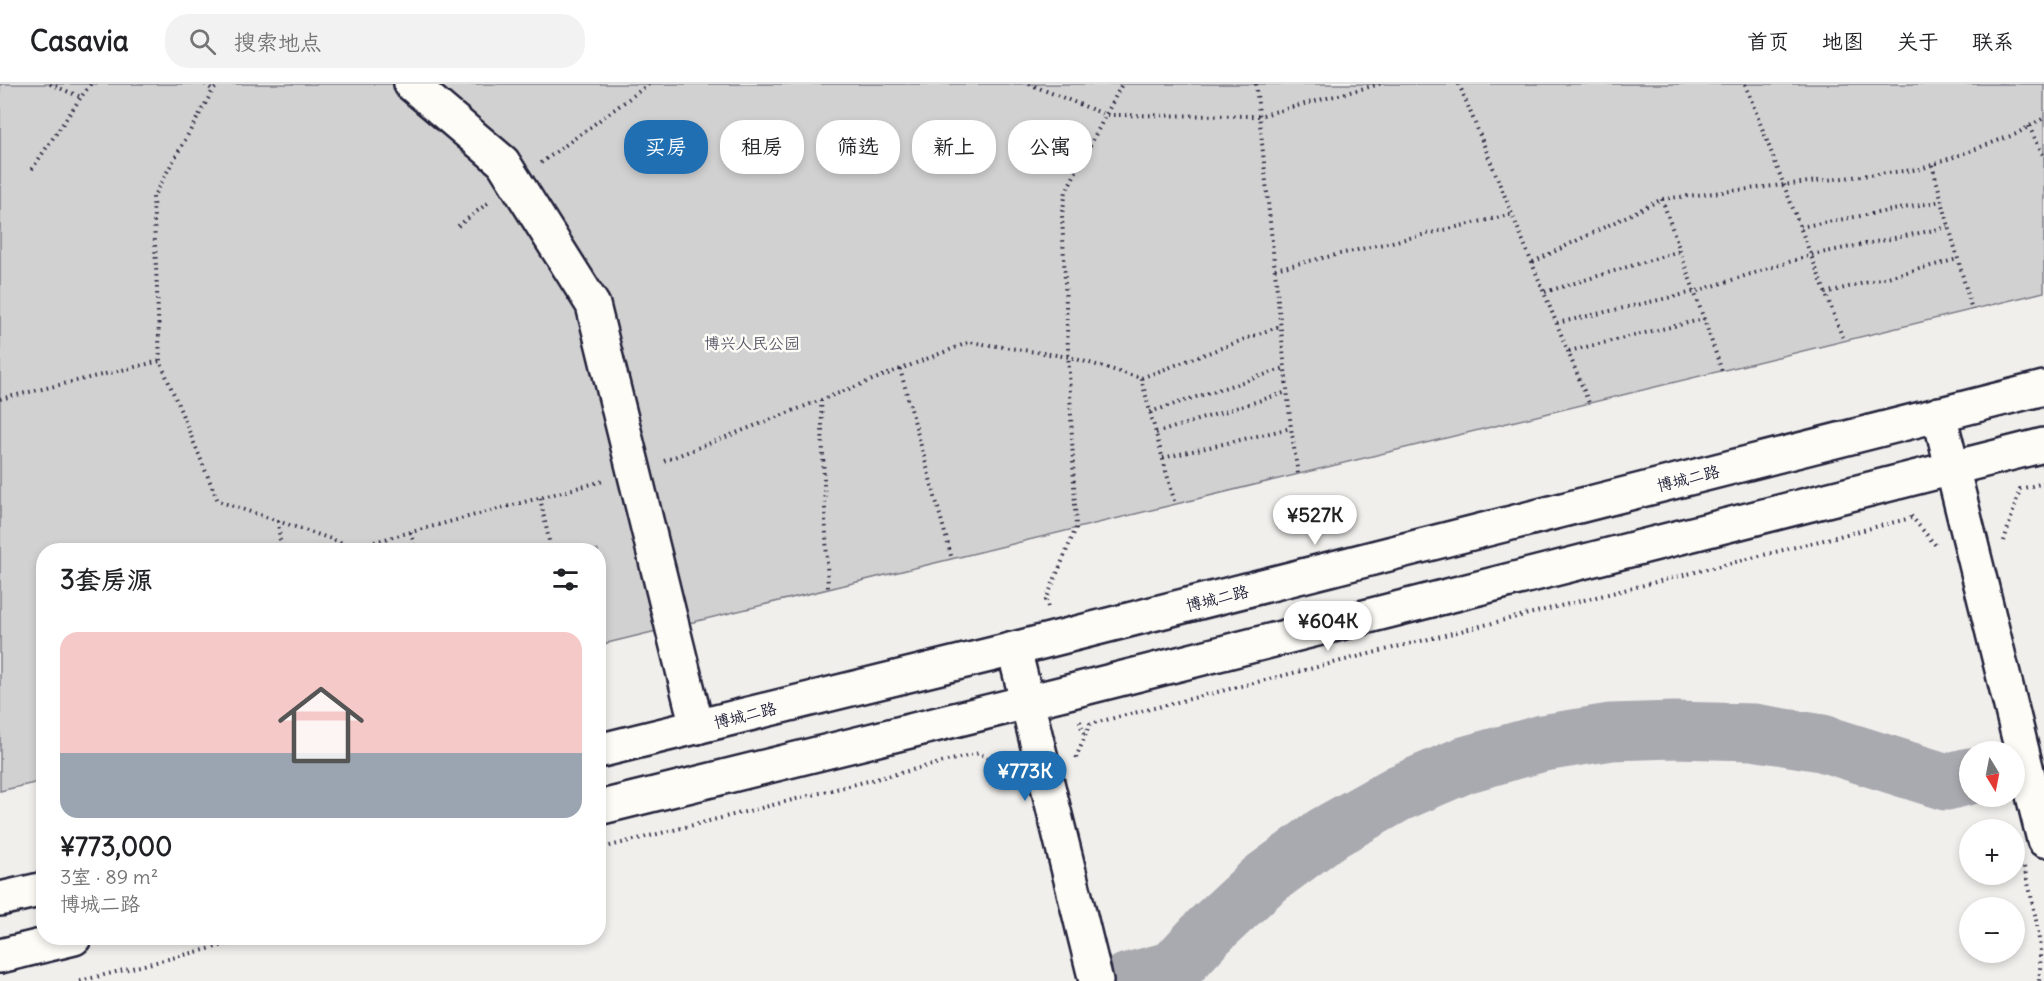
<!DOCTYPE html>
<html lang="zh">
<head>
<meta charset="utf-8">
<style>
	:root { --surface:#fff; --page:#f2f2f2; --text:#202124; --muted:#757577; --line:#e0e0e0; --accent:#1f6fb2 }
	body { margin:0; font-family:Delius,"LXGW WenKai TC",sans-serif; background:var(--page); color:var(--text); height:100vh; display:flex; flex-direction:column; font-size:22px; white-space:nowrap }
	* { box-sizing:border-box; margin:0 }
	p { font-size:20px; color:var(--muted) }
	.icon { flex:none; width:33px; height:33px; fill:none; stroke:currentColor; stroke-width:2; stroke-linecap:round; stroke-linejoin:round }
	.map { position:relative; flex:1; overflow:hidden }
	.side { position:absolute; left:36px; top:459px; width:570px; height:402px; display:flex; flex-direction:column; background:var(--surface); border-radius:24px; box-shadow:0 3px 9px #0003 }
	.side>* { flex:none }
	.hud { position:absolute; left:624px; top:36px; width:570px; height:54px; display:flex; gap:12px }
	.needle { width:39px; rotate:170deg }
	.controls { position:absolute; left:1959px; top:657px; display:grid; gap:12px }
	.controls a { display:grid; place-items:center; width:66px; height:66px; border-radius:50%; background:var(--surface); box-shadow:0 3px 9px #0003; font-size:30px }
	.price { position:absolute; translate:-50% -51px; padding:0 14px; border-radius:21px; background:#fff; color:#222; font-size:20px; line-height:39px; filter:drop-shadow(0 2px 3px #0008) }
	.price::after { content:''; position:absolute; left:50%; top:36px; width:18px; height:14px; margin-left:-9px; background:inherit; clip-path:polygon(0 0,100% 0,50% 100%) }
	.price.selected { background:var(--accent); color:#fff }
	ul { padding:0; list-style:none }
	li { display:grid; align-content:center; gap:12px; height:318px; padding:0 24px }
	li+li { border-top:2px solid var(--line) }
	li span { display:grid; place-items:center; height:186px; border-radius:18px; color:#555 }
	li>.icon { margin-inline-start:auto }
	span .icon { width:108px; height:108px; fill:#fffc; stroke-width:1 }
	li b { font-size:26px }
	h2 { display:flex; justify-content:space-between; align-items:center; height:72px; padding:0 24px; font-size:26px }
	.pill { padding:0 21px; border-radius:24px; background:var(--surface); box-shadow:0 3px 9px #0003; font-size:21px; line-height:54px }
	.pill.selected { background:var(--accent); color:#fff }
	header { display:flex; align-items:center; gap:36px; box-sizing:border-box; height:84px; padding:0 30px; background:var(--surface); border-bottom:2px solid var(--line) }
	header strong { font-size:28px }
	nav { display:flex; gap:33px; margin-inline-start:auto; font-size:21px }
	.search { width:420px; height:54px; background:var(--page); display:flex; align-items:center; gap:15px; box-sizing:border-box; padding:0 21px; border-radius:24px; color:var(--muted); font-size:22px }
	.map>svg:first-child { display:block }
	.green { fill:#d2d1d1; stroke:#7a7a86; stroke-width:1.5 }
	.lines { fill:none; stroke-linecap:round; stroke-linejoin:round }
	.river { stroke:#a9a9b0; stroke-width:57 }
	.minor-casing { stroke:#22223b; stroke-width:38 }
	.secondary-casing { stroke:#22223b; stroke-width:38 }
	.path { stroke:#22223b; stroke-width:4; stroke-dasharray:1.5 4.5; stroke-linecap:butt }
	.minor { stroke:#fdfcf7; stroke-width:33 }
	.secondary { stroke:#fdfcf7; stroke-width:33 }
	.labels { text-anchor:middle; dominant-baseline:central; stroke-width:5; stroke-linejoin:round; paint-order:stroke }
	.park-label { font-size:16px; fill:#575768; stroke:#fdfcf7 }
	.street-label { font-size:16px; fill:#22223b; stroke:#fdfcf7 }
</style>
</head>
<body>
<header>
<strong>Casavia</strong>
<div class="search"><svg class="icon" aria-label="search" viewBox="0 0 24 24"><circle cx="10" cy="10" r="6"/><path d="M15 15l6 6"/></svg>搜索地点</div>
<nav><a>首页</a><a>地图</a><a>关于</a><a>联系</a></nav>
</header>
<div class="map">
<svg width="2044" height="897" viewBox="0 0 2044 897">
	<rect width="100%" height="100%" fill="#f0efec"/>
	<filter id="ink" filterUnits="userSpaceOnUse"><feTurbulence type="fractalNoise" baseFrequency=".0167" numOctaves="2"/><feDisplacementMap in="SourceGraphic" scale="12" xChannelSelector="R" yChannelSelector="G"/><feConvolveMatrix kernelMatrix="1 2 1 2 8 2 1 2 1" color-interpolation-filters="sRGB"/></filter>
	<g filter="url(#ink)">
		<!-- green -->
		<path class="green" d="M 0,0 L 2044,0 L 2044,208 L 599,561 L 598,466 L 44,466 L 43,697 L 0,707 Z"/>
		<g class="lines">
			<!-- river -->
			<path class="river" d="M 1128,897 L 1174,885 L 1209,847 L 1264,796 L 1326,750 L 1399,709 L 1464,681 L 1543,659 L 1611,648 L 1674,646 L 1753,648 L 1822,659 L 1946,698 L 1970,692"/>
			<defs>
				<path id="minor" d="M 411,0 L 503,78 L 593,221 L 697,643
					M 1939,330 L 2044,756
					M 1014,565 L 1096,897"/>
				<path id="secondary" d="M 598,667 L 1014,565 L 2044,304
					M 598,724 L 1072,607 L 2044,361
					M 0,815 L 44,805
					M 0,872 L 74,854"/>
			</defs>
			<!-- minor casing -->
			<use href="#minor" class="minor-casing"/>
			<!-- secondary casing -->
			<use href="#secondary" class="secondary-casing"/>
			<!-- path -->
			<path class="path" d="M 50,0 L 81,13 L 91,0
				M 205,0 L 213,6
				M 220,0 L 213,6 L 153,113 L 160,277 L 218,417 L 355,463 L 603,397
				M 1029,0 L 1106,31 L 1259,32 L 1380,0
				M 1256,0 L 1291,344 L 1298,390
				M 1459,0 L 1589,319
				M 1745,0 L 1844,257
				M 2029,42 L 2044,73
				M 541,79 L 649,0
				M 1932,81 L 1972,226
				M 32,85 L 81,13
				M 1662,115 L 1722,287
				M 458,142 L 489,118
				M 1800,143 L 1942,117
				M 1533,178 L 1662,115 L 1921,85 L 2016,50 L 2044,34
				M 1275,185 L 1513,130
				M 1545,208 L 1680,167
				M 1825,209 L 1958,175
				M 1557,239 L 1694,208 L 1811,171 L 1949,143
				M 1569,267 L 1704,235
				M 900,285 L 952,475
				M 1141,294 L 1175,420
				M 0,315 L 160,277
				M 821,316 L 828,505
				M 1150,328 L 1285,284
				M 1156,349 L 1287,308
				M 1163,374 L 1291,344
				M 664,377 L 970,258 L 1069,273 L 1141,294 L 1280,242
				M 540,414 L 551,466
				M 1911,432 L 1937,463
				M 278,437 L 281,466
				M 411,448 L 415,466
				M 2004,457 L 2020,405 L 2044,399
				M 1048,523 L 1046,516 L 1076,444 L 1062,131 L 1066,107 L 1122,0
				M 1080,637 L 1084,653
				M 1076,674 L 1090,640 L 1911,434
				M 598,765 L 979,669 L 1001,681 L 1011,690
				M 2024,783 C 2033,820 2044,859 2039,897
				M 80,897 L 252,854"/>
			<!-- minor -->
			<use href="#minor" class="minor"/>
			<!-- secondary -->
			<use href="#secondary" class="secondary"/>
		</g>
	</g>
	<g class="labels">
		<!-- park labels -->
		<g class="park-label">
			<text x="752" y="259">博兴人民公园</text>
		</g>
		<!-- street labels -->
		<g class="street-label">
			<text transform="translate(1688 394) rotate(-14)">博城二路</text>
			<text transform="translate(1217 514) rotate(-14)">博城二路</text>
			<text transform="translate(745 631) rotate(-14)">博城二路</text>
		</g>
	</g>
</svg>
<div class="controls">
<a><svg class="needle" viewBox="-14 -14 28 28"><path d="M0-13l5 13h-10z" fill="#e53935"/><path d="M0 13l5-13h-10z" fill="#757577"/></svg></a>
<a>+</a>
<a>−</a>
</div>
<b class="price" style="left:1315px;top:462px">¥527K</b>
<b class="price" style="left:1328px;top:568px">¥604K</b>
<b class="price selected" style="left:1025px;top:718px">¥773K</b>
<div class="hud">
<a class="pill selected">买房</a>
<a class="pill">租房</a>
<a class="pill">筛选</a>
<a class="pill">新上</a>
<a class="pill">公寓</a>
</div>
<section class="side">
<h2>3套房源<svg class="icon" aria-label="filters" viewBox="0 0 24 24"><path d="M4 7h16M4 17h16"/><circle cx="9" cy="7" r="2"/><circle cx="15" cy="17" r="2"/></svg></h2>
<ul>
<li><span style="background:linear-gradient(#f6c9c9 65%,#9aa5b1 0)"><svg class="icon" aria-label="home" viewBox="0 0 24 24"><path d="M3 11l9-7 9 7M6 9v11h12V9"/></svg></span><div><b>¥773,000</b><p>3室 · 89 m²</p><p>博城二路</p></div></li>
</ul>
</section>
</div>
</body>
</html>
